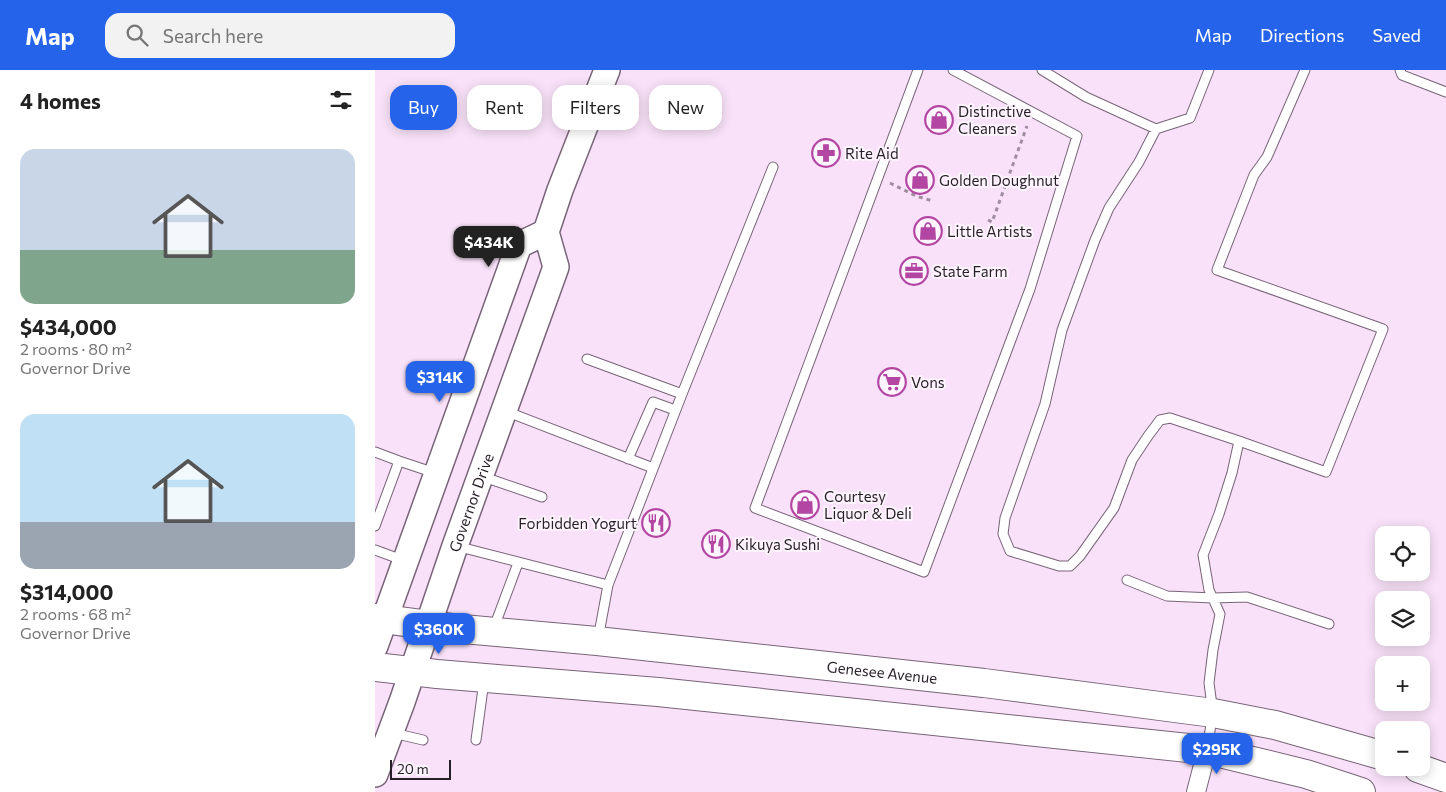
<!DOCTYPE html>
<html lang="en">
<head>
<meta charset="utf-8">
<style>
	:root { --surface:#fff; --page:#f2f2f2; --text:#222; --muted:#767676; --accent:#2563eb }
	body { margin:0; font-family:Commissioner,sans-serif; background:var(--page); color:var(--text); height:100vh; display:flex; flex-direction:column; font-size:19px; white-space:nowrap }
	* { box-sizing:border-box; margin:0 }
	p { font-size:16px; color:var(--muted) }
	.icon { flex:none; width:28px; height:28px; fill:none; stroke:currentColor; stroke-width:2; stroke-linecap:round; stroke-linejoin:round }
	.map { position:relative; flex:1; overflow:hidden }
	.side { display:flex; flex-direction:column; background:var(--surface); width:375px }
	.side>* { flex:none }
	.banner { position:absolute; left:15px; top:15px; width:475px; height:45px; display:flex; gap:10px }
	.fabs { position:absolute; left:1000px; top:456px; display:grid; gap:10px }
	.fabs a { display:grid; place-items:center; width:55px; height:55px; border-radius:10px; background:var(--surface); box-shadow:0 2px 12px #0003; font-size:25px }
	.scale { position:absolute; left:15px; bottom:12px; width:61px; box-sizing:border-box; padding-left:5px; border:2px solid #271f27; border-top:0; font-size:14px; line-height:18px; white-space:nowrap; color:#271f27; -webkit-text-stroke:4px #fef4fe; paint-order:stroke }
	.price { position:absolute; translate:-50% -42px; padding:0 11px; border-radius:10px; background:var(--accent); color:#fff; font-size:16px; line-height:32px; filter:drop-shadow(0 1px 2px #0008) }
	.price::after { content:''; position:absolute; left:50%; top:30px; width:15px; height:11px; margin-left:-8px; background:inherit; clip-path:polygon(0 0,100% 0,50% 100%) }
	.price.active { background:#222; color:#fff }
	ul { padding:0; list-style:none }
	li { display:grid; align-content:center; gap:10px; height:265px; padding:0 20px }
	li span { display:grid; place-items:center; height:155px; border-radius:15px; color:#555 }
	li>.icon { margin-inline-start:auto }
	span .icon { width:90px; height:90px; fill:#fffc; stroke-width:1 }
	li b { font-size:21px }
	h2 { display:flex; justify-content:space-between; align-items:center; height:60px; padding:0 20px; font-size:21px }
	.pill { padding:0 18px; border-radius:15px; background:var(--surface); box-shadow:0 2px 12px #0003; font-size:18px; line-height:45px }
	.pill.active { background:var(--accent); color:#fff }
	header { display:flex; align-items:center; gap:30px; box-sizing:border-box; height:70px; padding:0 25px; background:var(--accent); color:#fff }
	header strong { font-size:24px }
	nav { display:flex; gap:28px; margin-inline-start:auto; font-size:18px }
	.search { width:350px; height:45px; background:var(--page); display:flex; align-items:center; gap:12px; box-sizing:border-box; padding:0 18px; border-radius:15px; color:var(--muted); font-size:19px }
	main { display:flex; flex:1; min-height:0 }
	.map>svg:first-child { display:block }
	.lines { fill:none; stroke-linecap:round; stroke-linejoin:round }
	.lane-casing { stroke:#786478; stroke-width:11 }
	.street-casing { stroke:#786478; stroke-width:20 }
	.secondary-casing { stroke:#786478; stroke-width:28 }
	.primary-casing { stroke:#786478; stroke-width:30 }
	.path { stroke:#9f8e9f; stroke-width:3; stroke-dasharray:4 4; stroke-linecap:butt }
	.lane { stroke:#fff; stroke-width:9 }
	.street { stroke:#fff; stroke-width:18 }
	.secondary { stroke:#fff; stroke-width:25 }
	.primary { stroke:#fff; stroke-width:28 }
	.labels { text-anchor:middle; dominant-baseline:central; stroke-width:4; stroke-linejoin:round; paint-order:stroke }
	.poi-label { font-size:15px; fill:#271f27; stroke:#fef4fe; text-anchor:start }
	.street-label { font-size:15px; fill:#271f27; stroke:#fef4fe }
</style>
</head>
<body>
<header>
<strong>Map</strong>
<div class="search"><svg class="icon" aria-label="search" viewBox="0 0 24 24"><circle cx="10" cy="10" r="6"/><path d="M15 15l6 6"/></svg>Search here</div>
<nav><a>Map</a><a>Directions</a><a>Saved</a></nav>
</header>
<main>
<section class="side">
<h2>4 homes<svg class="icon" aria-label="filters" viewBox="0 0 24 24"><path d="M4 7h16M4 17h16"/><circle cx="9" cy="7" r="2"/><circle cx="15" cy="17" r="2"/></svg></h2>
<ul>
<li><span style="background:linear-gradient(#c9d6e8 65%,#7fa58c 0)"><svg class="icon" aria-label="home" viewBox="0 0 24 24"><path d="M3 11l9-7 9 7M6 9v11h12V9"/></svg></span><div><b>$434,000</b><p>2 rooms · 80 m²</p><p>Governor Drive</p></div></li>
<li><span style="background:linear-gradient(#bfe0f5 70%,#9aa5b1 0)"><svg class="icon" aria-label="home" viewBox="0 0 24 24"><path d="M3 11l9-7 9 7M6 9v11h12V9"/></svg></span><div><b>$314,000</b><p>2 rooms · 68 m²</p><p>Governor Drive</p></div></li>
</ul>
</section>
<div class="map">
<svg width="1071" height="722" viewBox="0 0 1071 722">
	<rect width="100%" height="100%" fill="#f9e2f9"/>
	<g class="lines">
		<defs>
			<path id="lane" d="M 543,0 L 380,438 L 549,502 L 655,219 L 702,66 L 578,0
				M 667,0 L 711,27 L 781,59 L 815,48 L 834,0
				M 1025,0 L 1027,5 L 1071,22
				M 781,59 L 764,92 L 734,138 L 720,170 L 687,260 L 670,334 L 630,448 L 628,464 L 635,481 L 684,496 L 695,496 L 705,486 L 739,438 L 757,390 L 773,366 L 785,350 L 795,348 L 864,371 L 857,403 L 844,444 L 828,485 L 834,520 L 845,544 L 838,580 L 834,613 L 838,643 L 832,678
				M 212,289 L 307,324
				M 130,341 L 278,398
				M 864,371 L 951,402 L 1008,259 L 842,200 L 879,105 L 892,87 L 930,0
				M 0,382 L 24,391 L 0,456
				M 253,389 L 278,332 L 300,340
				M 24,391 L 60,403
				M 106,406 L 167,427
				M 81,476 L 233,515
				M 0,480 L 30,491
				M 752,510 L 792,526 L 838,528 L 872,527 L 954,554
				M 118,560 L 143,493
				M 223,569 L 233,515 L 307,324 L 398,97
				M 18,663 L 48,670
				M 101,670 L 109,611"/>
			<path id="street" d="M 821,722 L 832,680"/>
			<g id="secondary">
				<path d="M 0,576 L 144,175 L 171,162"/>
				<path id="s1" d="M 0,704 L 27,632 L 80,476 L 181,197 L 171,162 L 185,120 L 232,0"/>
			</g>
			<g id="primary">
				<path id="s2" d="M 0,548 L 77,558 L 222,571 L 609,613 L 838,643 L 900,655 L 1009,686"/>
				<path d="M 0,597 L 62,604 L 283,622 L 832,680 L 931,704 L 986,722"/>
				<path d="M 1043,698 L 1071,708"/>
			</g>
		</defs>
		<!-- lane casing -->
		<use href="#lane" class="lane-casing"/>
		<!-- street casing -->
		<use href="#street" class="street-casing"/>
		<!-- secondary casing -->
		<use href="#secondary" class="secondary-casing"/>
		<!-- primary casing -->
		<use href="#primary" class="primary-casing"/>
		<!-- path -->
		<path class="path" d="M 515,113 L 541,126 L 558,131
			M 613,150 L 617,152 L 652,56"/>
		<!-- lane -->
		<use href="#lane" class="lane"/>
		<!-- street -->
		<use href="#street" class="street"/>
		<!-- secondary -->
		<use href="#secondary" class="secondary"/>
		<!-- primary -->
		<use href="#primary" class="primary"/>
	</g>
	<!-- icons -->
	<defs>
		<symbol id="shop-ring" viewBox="-11 -11 22 22"><circle r="9.5" fill="#fef4fe" stroke="#b345a3" stroke-width="1.5"/><path d="M-5-2.5h2.3a2.7 3.5 0 0 1 5.4 0H5L5.5 6h-11ZM-1.5-2.5h3a1.5 2.3 0 0 0-3 0Z" fill="#b345a3"/></symbol>
		<symbol id="pharmacy-ring" viewBox="-11 -11 22 22"><circle r="9.5" fill="#fef4fe" stroke="#b345a3" stroke-width="1.5"/><path d="M-2-6h4v4h4v4h-4v4h-4v-4h-4v-4h4Z" fill="#b345a3"/></symbol>
		<symbol id="office-ring" viewBox="-11 -11 22 22"><circle r="9.5" fill="#fef4fe" stroke="#b345a3" stroke-width="1.5"/><path d="M-6-3h4V-5.5h4V-3h4V5H-6ZM-1-4.5V-3h2v-1.5ZM-6 0V1H6V0Z" fill="#b345a3"/></symbol>
		<symbol id="supermarket-ring" viewBox="-11 -11 22 22"><circle r="9.5" fill="#fef4fe" stroke="#b345a3" stroke-width="1.5"/><path d="M-6-5.5h2.5l.6 2H6L4.5 2H-2.5L-4.4-4H-6ZM-1.5 3.2a1.3 1.3 0 1 0 .1 0ZM3 3.2a1.3 1.3 0 1 0 .1 0Z" fill="#b345a3"/></symbol>
		<symbol id="restaurant-ring" viewBox="-11 -11 22 22"><circle r="9.5" fill="#fef4fe" stroke="#b345a3" stroke-width="1.5"/><path d="M-5-6h1v4h1v-4h1v4h1v-4h1v5L-1.5 .5V6h-2V.5L-5-1ZM5-6V6H3V1.5H1.5Q1.5-4 5-6Z" fill="#b345a3"/></symbol>
	</defs>
	<g fill-rule="evenodd">
		<use href="#shop-ring" x="548" y="34" width="32" height="32"/>
		<use href="#pharmacy-ring" x="435" y="67" width="32" height="32"/>
		<use href="#shop-ring" x="529" y="94" width="32" height="32"/>
		<use href="#shop-ring" x="537" y="145" width="32" height="32"/>
		<use href="#office-ring" x="523" y="185" width="32" height="32"/>
		<use href="#supermarket-ring" x="501" y="296" width="32" height="32"/>
		<use href="#shop-ring" x="414" y="419" width="32" height="32"/>
		<use href="#restaurant-ring" x="265" y="437" width="32" height="32"/>
		<use href="#restaurant-ring" x="325" y="458" width="32" height="32"/>
	</g>
	<g class="labels">
		<!-- poi labels -->
		<g class="poi-label">
			<text x="583" y="41">Distinctive<tspan x="583" dy="17">Cleaners</tspan></text>
			<text x="470" y="83">Rite Aid</text>
			<text x="564" y="110">Golden Doughnut</text>
			<text x="572" y="161">Little Artists</text>
			<text x="558" y="201">State Farm</text>
			<text x="536" y="312">Vons</text>
			<text x="449" y="426">Courtesy<tspan x="449" dy="17">Liquor &amp; Deli</tspan></text>
			<text x="262" y="453" text-anchor="end">Forbidden Yogurt</text>
			<text x="360" y="474">Kikuya Sushi</text>
		</g>
		<!-- street labels -->
		<g class="street-label">
			<text stroke="none"><textPath href="#s1" startOffset="288">Governor Drive</textPath></text>
			<text stroke="none"><textPath href="#s2" startOffset="510">Genesee Avenue</textPath></text>
		</g>
	</g>
</svg>
<div class="fabs">
<a><svg class="icon" aria-label="locate" viewBox="0 0 24 24"><circle cx="12" cy="12" r="6"/><path d="M12 2v4M12 18v4M2 12h4M18 12h4"/></svg></a>
<a><svg class="icon" aria-label="layers" viewBox="0 0 24 24"><path d="M12 4l9 5-9 5-9-5zM3 14l9 5 9-5"/></svg></a>
<a>+</a>
<a>−</a>
</div>
<div class="scale">20 m</div>
<b class="price active" style="left:114px;top:198px">$434K</b>
<b class="price" style="left:65px;top:333px">$314K</b>
<b class="price" style="left:64px;top:585px">$360K</b>
<b class="price" style="left:842px;top:705px">$295K</b>
<div class="banner">
<a class="pill active">Buy</a>
<a class="pill">Rent</a>
<a class="pill">Filters</a>
<a class="pill">New</a>
</div>
</div>
</main>
</body>
</html>
